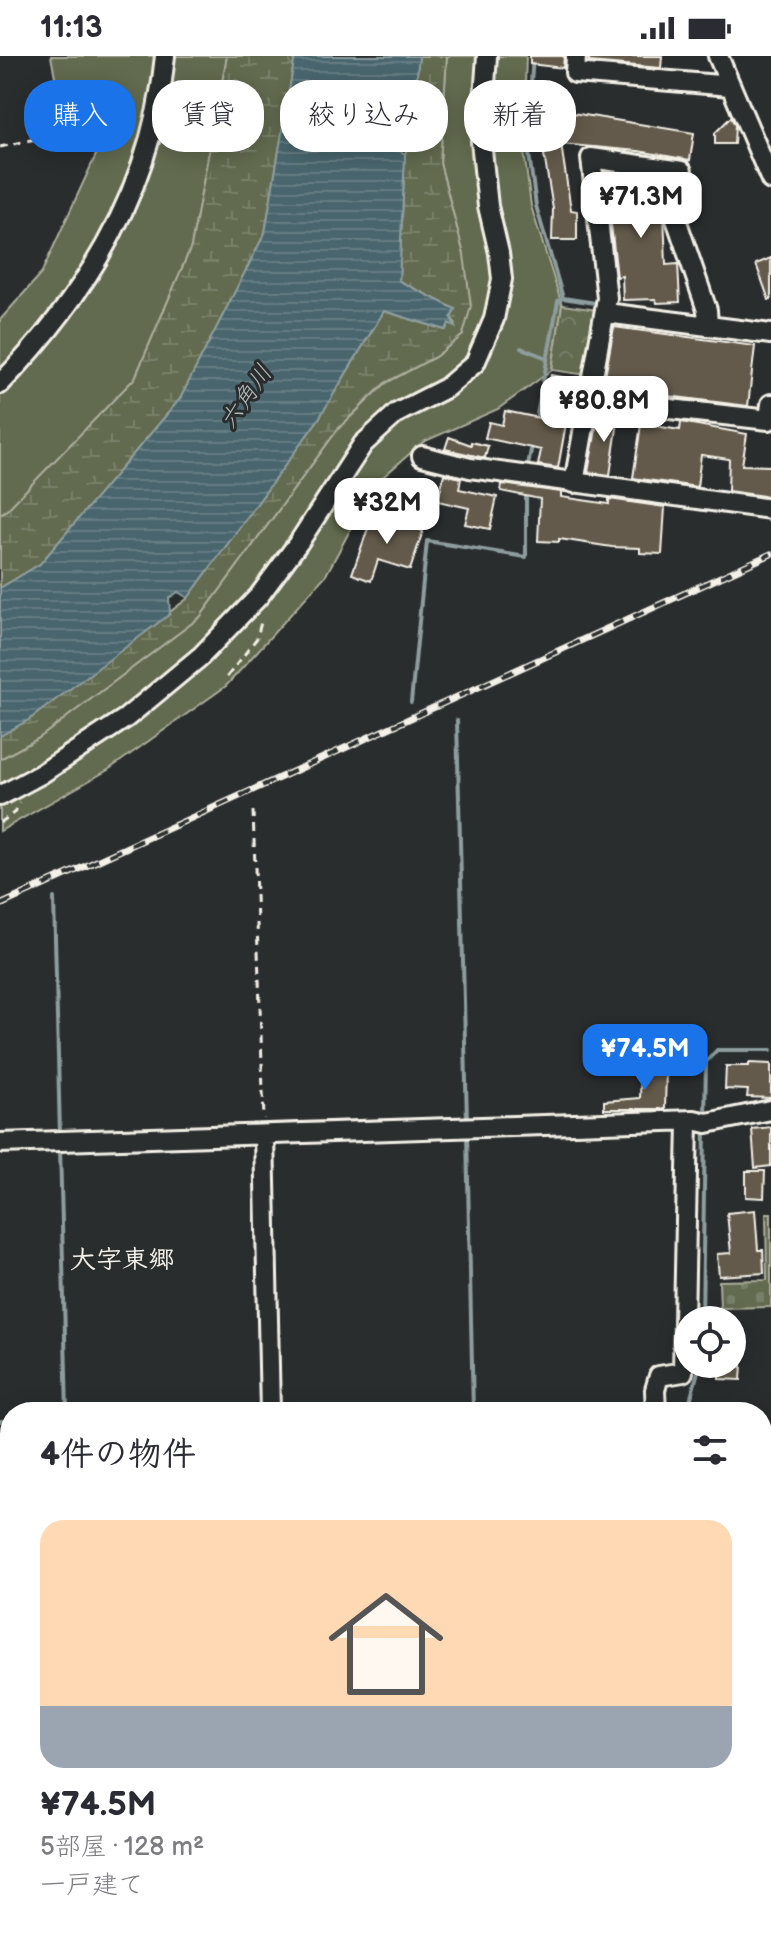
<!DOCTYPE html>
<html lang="ja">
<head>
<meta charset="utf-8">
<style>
	:root { --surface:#fff; --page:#f2f2f3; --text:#2b2b33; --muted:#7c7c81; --accent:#1a73e8 }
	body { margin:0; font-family:"Balsamiq Sans","Klee One",sans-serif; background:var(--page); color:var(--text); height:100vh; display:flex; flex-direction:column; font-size:30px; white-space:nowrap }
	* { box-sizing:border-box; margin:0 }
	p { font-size:26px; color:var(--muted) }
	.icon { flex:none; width:44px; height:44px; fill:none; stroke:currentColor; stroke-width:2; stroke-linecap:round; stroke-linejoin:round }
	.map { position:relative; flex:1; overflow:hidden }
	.sheet { position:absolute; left:0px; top:1346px; width:772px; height:536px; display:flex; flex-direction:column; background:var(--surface); border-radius:32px 32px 0 0; box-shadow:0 4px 20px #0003 }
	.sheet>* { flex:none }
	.top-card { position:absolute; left:24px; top:24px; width:724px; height:72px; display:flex; gap:16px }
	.tools { position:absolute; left:674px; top:1250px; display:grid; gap:16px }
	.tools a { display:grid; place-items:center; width:72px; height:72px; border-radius:50%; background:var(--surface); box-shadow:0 4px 20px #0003; font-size:40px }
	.price { position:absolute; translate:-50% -68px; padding:0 18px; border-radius:16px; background:#fff; color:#222; font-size:26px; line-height:52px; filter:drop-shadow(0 2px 4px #0008) }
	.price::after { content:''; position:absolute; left:50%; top:48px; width:24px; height:18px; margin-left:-12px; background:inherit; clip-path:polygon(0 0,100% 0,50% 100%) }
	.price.selected { background:var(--accent); color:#fff }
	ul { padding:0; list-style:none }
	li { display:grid; align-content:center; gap:16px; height:424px; padding:0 40px }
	li span { display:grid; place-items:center; height:248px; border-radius:24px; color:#555 }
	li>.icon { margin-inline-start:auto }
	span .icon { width:144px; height:144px; fill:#fffc; stroke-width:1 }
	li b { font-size:34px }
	h2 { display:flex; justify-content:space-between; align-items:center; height:96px; padding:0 40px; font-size:34px }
	.tag { padding:0 28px; border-radius:32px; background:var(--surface); box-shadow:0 4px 20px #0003; font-size:28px; line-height:72px }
	.tag.selected { background:var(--accent); color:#fff }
	.status { display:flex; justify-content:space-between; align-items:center; height:56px; padding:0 40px; background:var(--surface); direction:ltr }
	.status svg { height:22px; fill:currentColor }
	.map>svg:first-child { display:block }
	.grass { fill:#626a50; stroke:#abae9c; stroke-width:2 }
	.wetland { fill:url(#wetland-marsh); stroke:#abae9c; stroke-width:2 }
	.cemetery { fill:url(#cemetery-stones); stroke:#abae9c; stroke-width:2 }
	.park { fill:url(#park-crowns); stroke:#abae9c; stroke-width:2 }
	.water { fill:url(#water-rules); stroke:#8e9e9f; stroke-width:2 }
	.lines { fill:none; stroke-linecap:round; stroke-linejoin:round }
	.stream { stroke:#8e9e9f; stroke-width:4 }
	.building { fill:#635a4b; stroke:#f4f1e8; stroke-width:2 }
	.minor-casing { stroke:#f4f1e8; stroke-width:24 }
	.path { stroke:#f4f1e8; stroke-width:3; stroke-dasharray:8 6; stroke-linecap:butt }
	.minor { stroke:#2a2d2e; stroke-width:18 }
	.rail-casing { stroke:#f4f1e8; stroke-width:7 }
	.rail { stroke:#2a2d2e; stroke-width:4; stroke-dasharray:12; stroke-linecap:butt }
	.labels { text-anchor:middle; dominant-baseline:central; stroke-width:6; stroke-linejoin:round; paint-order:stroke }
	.water-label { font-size:24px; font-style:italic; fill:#b0b9b7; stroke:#2a2d2e }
	.quarter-label { font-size:26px; font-weight:bold; fill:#f4f1e8; stroke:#2a2d2e }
</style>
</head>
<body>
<div class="status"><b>11:13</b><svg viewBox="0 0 49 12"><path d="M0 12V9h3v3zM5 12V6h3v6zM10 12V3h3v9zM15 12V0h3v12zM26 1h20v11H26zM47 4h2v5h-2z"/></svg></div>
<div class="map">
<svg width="771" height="1882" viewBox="0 0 771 1882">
	<defs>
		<pattern id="wetland-marsh" width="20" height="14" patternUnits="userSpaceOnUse" patternTransform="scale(2)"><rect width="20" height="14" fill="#626a50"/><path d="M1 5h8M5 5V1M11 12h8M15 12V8" fill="none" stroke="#798069"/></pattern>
		<pattern id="cemetery-stones" width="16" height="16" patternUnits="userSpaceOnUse" patternTransform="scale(2)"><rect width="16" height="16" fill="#626a50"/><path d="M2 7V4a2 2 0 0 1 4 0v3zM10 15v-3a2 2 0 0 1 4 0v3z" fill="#798069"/></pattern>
		<pattern id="park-crowns" width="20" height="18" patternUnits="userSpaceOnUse" patternTransform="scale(2)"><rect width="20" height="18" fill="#626a50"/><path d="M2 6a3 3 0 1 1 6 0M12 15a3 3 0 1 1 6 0" fill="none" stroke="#798069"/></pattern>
		<pattern id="water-rules" width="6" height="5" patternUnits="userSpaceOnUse" patternTransform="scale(2)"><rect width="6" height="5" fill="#4a666e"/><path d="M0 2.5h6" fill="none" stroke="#657c83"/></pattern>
	</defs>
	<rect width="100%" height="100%" fill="#2a2d2e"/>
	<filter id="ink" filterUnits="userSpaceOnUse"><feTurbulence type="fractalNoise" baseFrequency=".0125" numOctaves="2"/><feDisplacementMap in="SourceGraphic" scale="16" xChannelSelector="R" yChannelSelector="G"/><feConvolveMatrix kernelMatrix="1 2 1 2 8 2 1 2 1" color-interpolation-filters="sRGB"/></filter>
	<g filter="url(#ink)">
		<!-- grass -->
		<path class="grass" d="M 51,0 L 227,0 L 191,191 L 135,322 L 7,454 L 0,458 L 0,264 L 41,218 L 102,86 L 67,84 Z
			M 447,0 L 526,0 L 523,87 L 531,150 L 562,249 L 552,314 L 498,353 L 423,386 L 375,428 L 326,519 L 226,630 L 108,714 L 0,775 L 0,703 L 39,682 L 200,561 L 338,373 L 386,327 L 435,301 L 463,279 L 464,199 L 440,107 Z
			M 10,1566 L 10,1629 L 0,1628 L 0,1567 Z
			M 762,1686 L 771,1689 L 771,1757 L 762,1753 Z
			M 10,1841 L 10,1872 L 338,1872 L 394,1882 L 0,1882 L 0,1842 Z"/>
		<!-- wetland -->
		<path class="wetland" d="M 227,0 L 295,0 L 265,177 L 180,343 L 40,508 L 0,532 L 0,458 L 7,454 L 135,322 L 191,191 Z
			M 419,0 L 447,0 L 440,107 L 464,199 L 471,250 L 463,279 L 435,301 L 385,327 L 338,373 L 200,561 L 39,682 L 0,703 L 0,680 L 30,663 L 188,542 L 318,364 L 384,255 L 445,274 L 449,267 L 455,270 L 456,268 L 451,262 L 455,253 L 399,225 L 405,98 L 410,81 Z
			M 0,1629 L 10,1629 L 10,1681 L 0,1682 Z
			M 762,1753 L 771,1757 L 771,1799 L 762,1794 Z
			M 10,1807 L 10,1841 L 0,1842 L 0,1809 Z
			M 338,1872 L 662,1872 L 695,1882 L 394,1882 Z"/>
		<!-- cemetery -->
		<path class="cemetery" d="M 766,1157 L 771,1157 L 771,1251 L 720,1252 L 719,1225 L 767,1224 Z"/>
		<!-- park -->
		<path class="park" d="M 562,249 L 598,254 L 588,319 L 552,314 Z"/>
		<!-- water -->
		<path class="water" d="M 295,0 L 419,0 L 410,81 L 391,81 L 389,88 L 405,98 L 399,225 L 455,253 L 451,262 L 455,271 L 449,267 L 446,274 L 384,255 L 318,364 L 188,542 L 178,536 L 169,542 L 170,558 L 30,663 L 0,680 L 0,532 L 40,508 L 180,343 L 265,177 Z
			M 10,1681 L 10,1807 L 0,1809 L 0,1682 Z
			M 762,1794 L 771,1799 L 771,1882 L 695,1882 L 662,1872 L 762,1872 Z"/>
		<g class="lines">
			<!-- stream -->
			<path class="stream" d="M 533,0 L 527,83 L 536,150 L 563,242
				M 521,292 L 547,302
				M 536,364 L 558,245 L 563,242 L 602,248
				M 527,415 L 532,389
				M 411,646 L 427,485 L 526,501 L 526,424
				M 457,664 L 467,1066
				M 54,842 L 60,1079
				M 705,1062 L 706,1006 L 717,994 L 771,994
				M 467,1078 L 473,1356
				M 60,1092 L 67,1356
				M 702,1264 L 705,1070
				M 662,1350 L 687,1350
				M 374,1356 L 649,1350
				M 687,1356 L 700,1308
				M 0,1365 L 10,1365
				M 762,1659 L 771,1663"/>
		</g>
		<!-- building -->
		<path class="building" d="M 530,0 L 564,0 L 563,12 L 530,8 Z
			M 589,0 L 662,0 L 661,12 L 589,6 Z
			M 536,51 L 694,77 L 690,104 L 638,95 L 561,88 L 571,154 L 577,155 L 577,184 L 552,184 L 553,153 L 542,86 L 531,84 Z
			M 731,61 L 735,69 L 734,88 L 715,88 L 715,77 Z
			M 605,116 L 617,118 L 617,124 L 665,128 L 664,137 L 667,137 L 664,157 L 666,209 L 678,208 L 680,246 L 657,247 L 656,243 L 623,244 L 622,220 L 617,221 Z
			M 771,202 L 771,244 L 769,244 L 756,208 Z
			M 614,271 L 755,290 L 748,350 L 603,332 Z
			M 551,319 L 574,323 L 558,412 L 538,409 L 541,394 L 485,382 L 489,366 L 502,369 L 505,355 L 544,363 Z
			M 599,357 L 619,359 L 610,419 L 588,416 Z
			M 642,362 L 656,364 L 655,370 L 680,374 L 681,366 L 747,378 L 742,409 L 771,410 L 771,441 L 728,435 L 729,403 L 701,399 L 697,431 L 633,422 Z
			M 449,381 L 471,389 L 471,386 L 488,390 L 485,402 L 445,393 Z
			M 444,418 L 461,422 L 459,433 L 497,441 L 490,473 L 465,468 L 469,452 L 438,445 Z
			M 502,428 L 561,436 L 561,441 L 609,448 L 609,443 L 665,451 L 662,498 L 640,497 L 640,492 L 612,491 L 559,483 L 559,486 L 538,485 L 540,443 L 501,435 Z
			M 373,458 L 423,475 L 410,514 L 378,504 L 371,525 L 352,518 Z
			M 657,987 L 696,988 L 695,1002 L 656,1000 Z
			M 749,1007 L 771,1008 L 771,1042 L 747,1041 L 748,1034 L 725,1033 L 726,1010 L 749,1010 Z
			M 641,1011 L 666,1012 L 665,1053 L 604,1053 L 604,1045 L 640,1042 Z
			M 771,1071 L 771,1110 L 755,1112 L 752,1073 Z
			M 746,1115 L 765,1115 L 764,1142 L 746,1141 Z
			M 755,1154 L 758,1194 L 763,1194 L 764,1217 L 719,1220 L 717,1198 L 731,1197 L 727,1157 Z
			M 719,1308 L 742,1308 L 741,1324 L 719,1323 Z"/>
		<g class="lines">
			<defs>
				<path id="minor" d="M 576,0 L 575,17 L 731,30
					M 718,0 L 771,124
					M 606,257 L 708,270
					M 0,328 C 89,237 153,129 165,0
					M 589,344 L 769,364 L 771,348
					M 422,400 L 470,412 L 771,453
					M 574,427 L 607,242 L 591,102 L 682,115 L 676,163 L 707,254 L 708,270 L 771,278
					M 0,740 L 41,718 L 126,662 L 201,600 L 259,540 L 299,486 L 363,388 L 397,357 L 446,332 L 475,307 L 494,263 L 502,223 L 499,197 L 488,150 L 481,85 L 487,0
					M 264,1079 L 270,1356
					M 0,1087 L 694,1064 L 707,1067 L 771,1054
					M 656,1356 L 655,1334 L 659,1320 L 683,1316 L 688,1065
					M 762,1499 L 771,1499
					M 0,1601 L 10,1601
					M 762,1679 L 771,1683
					M 762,1728 L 771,1732
					M 0,1881 L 121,1882"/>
			</defs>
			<!-- minor casing -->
			<use href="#minor" class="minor-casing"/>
			<!-- path -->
			<path class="path" d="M 0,91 L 62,77
				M 227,621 L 257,582 L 262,562
				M 253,755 L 264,1063
				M 0,767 L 15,756 L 20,747"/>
			<!-- minor -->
			<use href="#minor" class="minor"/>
			<defs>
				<path id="rail" d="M 0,849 L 771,498"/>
			</defs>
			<!-- rail casing -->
			<use href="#rail" class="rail-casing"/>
			<!-- rail -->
			<use href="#rail" class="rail"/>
		</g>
	</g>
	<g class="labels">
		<!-- water labels -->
		<g class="water-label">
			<text transform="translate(246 341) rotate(-55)">六角川</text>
		</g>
		<!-- quarter labels -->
		<g class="quarter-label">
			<text x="122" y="1204">大字東郷</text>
		</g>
	</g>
</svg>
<div class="tools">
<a><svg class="icon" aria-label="locate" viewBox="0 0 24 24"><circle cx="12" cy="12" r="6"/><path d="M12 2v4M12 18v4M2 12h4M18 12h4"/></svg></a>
</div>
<b class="price" style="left:641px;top:184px">¥71.3M</b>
<b class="price" style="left:604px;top:388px">¥80.8M</b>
<b class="price" style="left:387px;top:490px">¥32M</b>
<b class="price selected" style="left:645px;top:1036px">¥74.5M</b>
<div class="top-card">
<a class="tag selected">購入</a>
<a class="tag">賃貸</a>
<a class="tag">絞り込み</a>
<a class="tag">新着</a>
</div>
<section class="sheet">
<h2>4件の物件<svg class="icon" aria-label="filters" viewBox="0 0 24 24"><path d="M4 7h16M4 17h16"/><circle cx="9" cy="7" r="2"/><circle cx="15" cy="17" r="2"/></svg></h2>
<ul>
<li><span style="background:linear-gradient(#ffd9b3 75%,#9aa5b1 0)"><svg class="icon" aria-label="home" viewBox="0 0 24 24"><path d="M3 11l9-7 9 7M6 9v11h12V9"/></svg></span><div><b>¥74.5M</b><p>5部屋 · 128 m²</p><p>一戸建て</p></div></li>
</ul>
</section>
</div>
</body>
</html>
